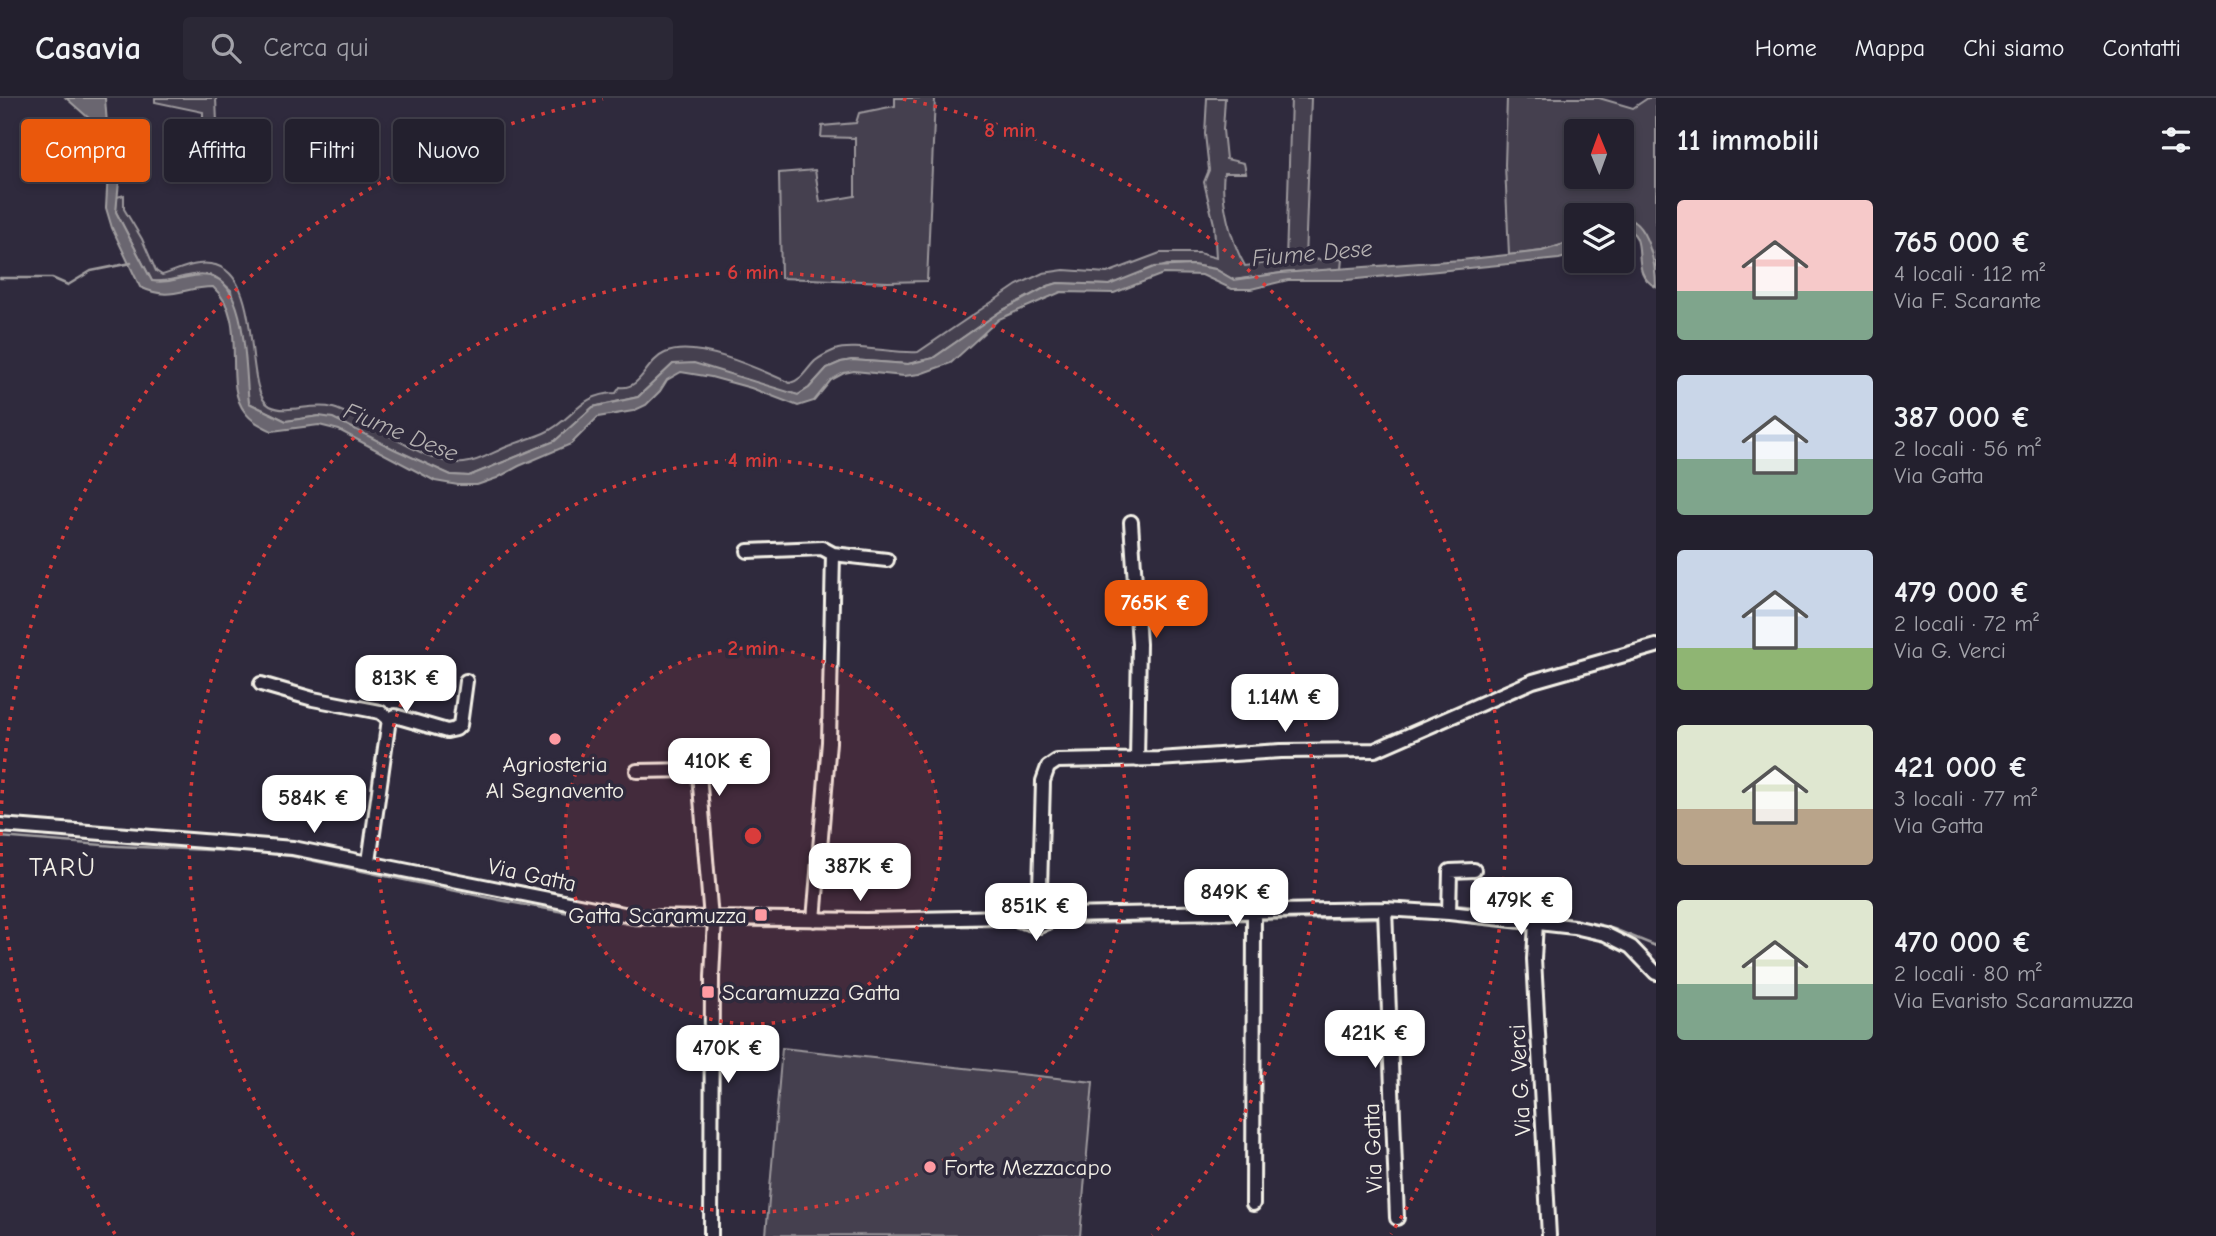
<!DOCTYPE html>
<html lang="it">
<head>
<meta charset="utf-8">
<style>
	:root { --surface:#23202e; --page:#2b2836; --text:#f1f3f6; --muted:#a3a3aa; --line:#403e4a; --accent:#ea580c }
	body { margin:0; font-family:"Comic Neue",sans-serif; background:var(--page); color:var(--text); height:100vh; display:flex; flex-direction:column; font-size:26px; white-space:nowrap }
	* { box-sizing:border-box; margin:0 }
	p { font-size:23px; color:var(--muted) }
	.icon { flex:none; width:38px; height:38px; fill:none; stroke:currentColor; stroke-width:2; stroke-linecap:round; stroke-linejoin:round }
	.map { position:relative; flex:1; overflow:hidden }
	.details { display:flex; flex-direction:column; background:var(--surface); width:560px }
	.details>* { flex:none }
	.banner { position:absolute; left:21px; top:21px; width:665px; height:63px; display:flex; gap:14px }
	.needle { width:46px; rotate:359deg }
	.fabs { position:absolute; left:1564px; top:21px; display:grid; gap:14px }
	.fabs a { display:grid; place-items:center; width:70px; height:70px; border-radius:7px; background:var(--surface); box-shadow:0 4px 10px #0003,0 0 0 2px var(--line); font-size:35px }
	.price { position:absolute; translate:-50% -60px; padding:0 16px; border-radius:14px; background:#fff; color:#222; font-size:23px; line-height:46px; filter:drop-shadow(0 2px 4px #0008) }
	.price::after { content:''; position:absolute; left:50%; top:42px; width:21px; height:16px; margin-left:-10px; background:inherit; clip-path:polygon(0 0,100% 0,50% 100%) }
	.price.selected { background:var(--accent); color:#fff }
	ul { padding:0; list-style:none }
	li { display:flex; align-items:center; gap:21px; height:175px; padding:0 21px }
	li span { display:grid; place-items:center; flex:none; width:196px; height:140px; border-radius:7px; color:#555 }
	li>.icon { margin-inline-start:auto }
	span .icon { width:84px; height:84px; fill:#fffc; stroke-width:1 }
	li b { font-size:30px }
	h2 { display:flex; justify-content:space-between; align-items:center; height:84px; padding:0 21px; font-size:30px }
	.pill { padding:0 24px; border-radius:7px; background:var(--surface); box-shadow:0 4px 10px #0003,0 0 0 2px var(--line); font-size:24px; line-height:63px }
	.pill.selected { background:var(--accent); color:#fff }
	header { display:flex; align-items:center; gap:42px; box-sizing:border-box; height:98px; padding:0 35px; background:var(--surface); border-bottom:2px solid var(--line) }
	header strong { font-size:33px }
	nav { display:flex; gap:38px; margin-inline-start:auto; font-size:24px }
	.search { width:490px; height:63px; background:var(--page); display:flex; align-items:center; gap:18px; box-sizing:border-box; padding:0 24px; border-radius:7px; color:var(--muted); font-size:26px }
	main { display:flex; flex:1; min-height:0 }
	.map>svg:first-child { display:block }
	.green { fill:#454050; stroke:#9c989c; stroke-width:2; fill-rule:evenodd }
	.water { fill:#6a6670; stroke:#a19ea0; stroke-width:2 }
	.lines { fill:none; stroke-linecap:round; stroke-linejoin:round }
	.stream { stroke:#a19ea0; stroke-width:2.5 }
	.minor-casing { stroke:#f4f1e8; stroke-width:18 }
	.minor { stroke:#2f2a3d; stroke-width:12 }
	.ring { fill:none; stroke:#d93c3b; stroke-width:3.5; stroke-dasharray:3.5 7 }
	.poi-dot { fill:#ff9aa2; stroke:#2f2a3d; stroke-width:2.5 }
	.labels { text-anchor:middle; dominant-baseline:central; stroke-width:7; stroke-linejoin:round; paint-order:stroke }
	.poi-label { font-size:23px; fill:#f4f1e8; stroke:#2f2a3d; text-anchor:start }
	.street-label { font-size:23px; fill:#f4f1e8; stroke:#2f2a3d }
	.water-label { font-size:24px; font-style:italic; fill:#b6b2b2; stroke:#2f2a3d }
	.quarter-label { font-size:26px; letter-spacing:2px; fill:#f4f1e8; stroke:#2f2a3d }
	.centre { fill:#d93c3b; stroke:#2f2a3d; stroke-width:3.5 }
	.ring-label { font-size:21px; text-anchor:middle; font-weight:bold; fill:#d93c3b; stroke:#2f2a3d; stroke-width:7; stroke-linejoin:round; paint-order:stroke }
</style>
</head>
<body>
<header>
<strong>Casavia</strong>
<div class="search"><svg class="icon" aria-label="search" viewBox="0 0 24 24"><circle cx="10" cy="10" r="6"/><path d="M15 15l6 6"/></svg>Cerca qui</div>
<nav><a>Home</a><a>Mappa</a><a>Chi siamo</a><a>Contatti</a></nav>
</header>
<main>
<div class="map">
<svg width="1656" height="1138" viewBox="0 0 1656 1138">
	<rect width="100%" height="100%" fill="#2f2a3d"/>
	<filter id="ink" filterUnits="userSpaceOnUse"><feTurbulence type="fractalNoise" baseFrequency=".0143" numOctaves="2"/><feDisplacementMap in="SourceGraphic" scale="14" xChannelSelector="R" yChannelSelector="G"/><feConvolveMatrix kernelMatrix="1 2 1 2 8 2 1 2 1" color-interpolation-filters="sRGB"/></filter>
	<g filter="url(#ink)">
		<!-- green -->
		<path class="green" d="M 155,0 L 216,0 L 217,25 L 213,33 L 203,34 L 203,14 L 155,4 Z
			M 895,0 L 935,0 L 927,183 L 888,184 L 781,180 L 779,75 L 815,72 L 820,104 L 855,98 L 855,40 L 821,39 L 822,28 L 856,25 L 859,15 L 895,8 Z
			M 1207,0 L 1225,0 L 1223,32 L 1226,61 L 1244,65 L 1246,75 L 1224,75 C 1220,103 1231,143 1245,168 L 1286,163 L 1291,0 L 1311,0 L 1305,162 L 1342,161 L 1341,171 L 1281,175 L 1234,182 L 1215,171 L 1193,167 L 1167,167 L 1109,187 L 1058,185 L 1048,188 L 1001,213 L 933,260 L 908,266 L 852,262 L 841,264 L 827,270 L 809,290 L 798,297 L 673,266 L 638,299 L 593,309 L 555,343 L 469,378 L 451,377 L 319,318 L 286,323 L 249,305 L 231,192 C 226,188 219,180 213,178 C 192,171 173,186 152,183 L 116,114 L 117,99 L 124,97 L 124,111 L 142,141 L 156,173 L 162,177 C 173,174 186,167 198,166 C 270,157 239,293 270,308 C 288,317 312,304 333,310 C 371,321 425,368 464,365 C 479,364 495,353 509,348 C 520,343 533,340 544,335 C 574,322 578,296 616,295 L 620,289 C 641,292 646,263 665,255 C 696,241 761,272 790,285 C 803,281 806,272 815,263 C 820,259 828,255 835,252 C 852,245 896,256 918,254 L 1017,187 L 1043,175 L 1064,172 L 1107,175 L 1160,155 L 1199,155 L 1216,160 L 1214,126 L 1204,84 L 1209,72 L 1205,36 Z
			M 1507,0 L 1599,0 L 1633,10 L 1648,0 L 1656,0 L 1656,173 L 1629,120 L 1622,120 L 1622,117 L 1577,117 L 1577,142 L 1542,153 L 1509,157 L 1505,67 ZM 1577,33 L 1622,33 L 1622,79 L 1577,79 Z
			M 782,950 L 1093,984 L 1080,1138 L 766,1137 Z"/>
		<!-- water -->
		<path class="water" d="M 66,0 L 105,0 L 107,26 L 120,74 L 116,114 L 152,183 C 172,187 189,174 210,178 C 248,185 245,275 249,305 L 286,323 L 319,318 L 333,320 L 394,351 L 451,377 L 469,378 L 555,343 L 593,309 L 638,299 L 673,266 L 694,265 L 798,297 L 809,290 L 827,270 L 841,264 L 852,262 L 908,266 L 933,260 L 1001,213 L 1048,188 L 1058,185 L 1109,187 L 1154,169 L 1193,167 L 1215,171 L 1234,182 L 1241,181 L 1281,175 L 1461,162 L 1542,153 L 1577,142 L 1577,156 L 1559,161 L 1347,182 L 1288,182 L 1251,191 L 1232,191 L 1202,177 L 1163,176 L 1114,195 L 1061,194 L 999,221 L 951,265 L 920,276 L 904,278 L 854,273 L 844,275 L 831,282 L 814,303 L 798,308 L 751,290 L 711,279 L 681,274 L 667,282 L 660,293 L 646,307 L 633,313 L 598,319 L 571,346 L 519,368 L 497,380 L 477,387 L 458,387 L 435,383 L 339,332 L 319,327 L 272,333 C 262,328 251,323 245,314 C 221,285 250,222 213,189 C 182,189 172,204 140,189 L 112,130 L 106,110 L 108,73 L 100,41 L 91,22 Z
			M 1622,120 C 1648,120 1656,169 1656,189 C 1625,173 1654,138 1622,129 Z"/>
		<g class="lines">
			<!-- stream -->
			<path class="stream" d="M 0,180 L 52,180 L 68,187 L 91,173 L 131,165
				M 0,739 L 116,748 L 254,754 L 291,758 L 499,802 L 634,827 L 710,829
				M 1455,807 L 1546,816 L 1614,831 L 1656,848
				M 1415,808 L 1416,806 L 1445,806
				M 1391,820 L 1412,819 L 1413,816
				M 1258,822 L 1381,820
				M 1069,826 L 1251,822
				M 720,829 L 1007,828"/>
			<defs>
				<path id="minor" d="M 1131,424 L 1139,546 L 1137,662
					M 748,453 L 822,450 L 833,456 L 887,462
					M 261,586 L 313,601 L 380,614 L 389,621 L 369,764
					M 389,621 L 395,618 L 447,633 L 456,631 L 460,627 L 466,583
					M 637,673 L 694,672 L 699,676 L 711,821
					M 0,727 L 293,750 L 639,819 L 866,822 L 1008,819 L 1039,828 L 1063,817
					M 1043,808 L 1040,791 L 1043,683 L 1048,669 L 1057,663 L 1158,661 L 1281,653 L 1375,652 L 1533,583 L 1656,548
					M 1385,811 L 1397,1120
					M 1449,815 L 1450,773 L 1474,772
					M 1009,819 L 1039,807 L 1063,817 L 1385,811 L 1449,815 L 1574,829 L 1605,836 L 1631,849 L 1656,875
					M 814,822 L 829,644 L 833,456
					M 1536,824 L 1534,861 L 1549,1138
					M 1253,1106 L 1254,814
					M 711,1138 L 712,879 L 715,821"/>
			</defs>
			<!-- minor casing -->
			<use href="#minor" class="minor-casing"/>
			<!-- minor -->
			<use href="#minor" class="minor"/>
		</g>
	</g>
	<!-- distance rings -->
	<circle cx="753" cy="738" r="188" fill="#d93c3b" fill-opacity=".12"/>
	<g class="ring">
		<circle cx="753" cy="738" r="188"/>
		<circle cx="753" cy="738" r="376"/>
		<path d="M354 1137A564 564 0 1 1 1152 1137"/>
		<path d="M115 1136A752 752 0 0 1 603 1M903 1A752 752 0 0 1 1391 1136"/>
	</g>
	<!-- markers -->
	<g class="poi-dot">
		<circle cx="555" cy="641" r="7"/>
		<rect x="754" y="810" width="14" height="14" rx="3.5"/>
		<rect x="701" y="887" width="14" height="14" rx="3.5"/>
		<circle cx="930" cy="1069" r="7"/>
	</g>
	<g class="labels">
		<!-- poi labels -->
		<g class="poi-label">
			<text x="555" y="666" text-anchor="middle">Agriosteria<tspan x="555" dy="26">Al Segnavento</tspan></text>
			<text x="747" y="817" text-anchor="end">Gatta Scaramuzza</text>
			<text x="722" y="894">Scaramuzza Gatta</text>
			<text x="944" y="1069">Forte Mezzacapo</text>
		</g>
		<!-- street labels -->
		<g class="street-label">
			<text transform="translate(532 777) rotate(12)">Via Gatta</text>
			<text transform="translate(1520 982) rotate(-93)">Via G. Verci</text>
			<text transform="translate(1373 1050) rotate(-92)">Via Gatta</text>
		</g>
		<!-- water labels -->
		<g class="water-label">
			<text transform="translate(1312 155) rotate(-5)">Fiume Dese</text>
			<text transform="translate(401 334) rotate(22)">Fiume Dese</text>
		</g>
		<!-- quarter labels -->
		<g class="quarter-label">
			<text x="63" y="770">TARÙ</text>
		</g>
	</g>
	<circle cx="753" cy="738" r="10" class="centre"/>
	<g class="ring-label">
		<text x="1010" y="39">8 min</text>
		<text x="753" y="181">6 min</text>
		<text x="753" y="369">4 min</text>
		<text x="753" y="557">2 min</text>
	</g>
</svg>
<div class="fabs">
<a><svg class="needle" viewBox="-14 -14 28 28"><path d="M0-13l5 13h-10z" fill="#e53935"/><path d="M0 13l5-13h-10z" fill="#a3a3aa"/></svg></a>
<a><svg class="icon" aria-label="layers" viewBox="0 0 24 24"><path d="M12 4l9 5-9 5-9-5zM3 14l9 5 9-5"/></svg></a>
</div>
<b class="price selected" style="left:1156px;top:542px">765K €</b>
<b class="price" style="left:406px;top:617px">813K €</b>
<b class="price" style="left:1285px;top:636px">1.14M €</b>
<b class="price" style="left:719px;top:700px">410K €</b>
<b class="price" style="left:314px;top:737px">584K €</b>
<b class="price" style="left:860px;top:805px">387K €</b>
<b class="price" style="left:1236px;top:831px">849K €</b>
<b class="price" style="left:1521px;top:839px">479K €</b>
<b class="price" style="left:1036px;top:845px">851K €</b>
<b class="price" style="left:1375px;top:972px">421K €</b>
<b class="price" style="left:728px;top:987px">470K €</b>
<div class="banner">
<a class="pill selected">Compra</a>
<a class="pill">Affitta</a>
<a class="pill">Filtri</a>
<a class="pill">Nuovo</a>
</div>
</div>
<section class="details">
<h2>11 immobili<svg class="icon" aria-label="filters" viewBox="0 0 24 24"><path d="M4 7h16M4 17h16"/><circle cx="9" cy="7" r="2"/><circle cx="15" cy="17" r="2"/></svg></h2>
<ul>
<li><span style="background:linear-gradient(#f6c9c9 65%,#7fa58c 0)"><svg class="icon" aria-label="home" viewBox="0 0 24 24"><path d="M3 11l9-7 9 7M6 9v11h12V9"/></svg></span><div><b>765 000 €</b><p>4 locali · 112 m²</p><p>Via F. Scarante</p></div></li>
<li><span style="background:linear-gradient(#c9d6e8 60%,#7fa58c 0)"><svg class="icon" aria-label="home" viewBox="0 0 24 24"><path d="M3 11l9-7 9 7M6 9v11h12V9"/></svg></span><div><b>387 000 €</b><p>2 locali · 56 m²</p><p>Via Gatta</p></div></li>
<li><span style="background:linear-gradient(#c9d6e8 70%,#8fb573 0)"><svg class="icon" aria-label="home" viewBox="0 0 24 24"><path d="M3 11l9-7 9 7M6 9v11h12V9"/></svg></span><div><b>479 000 €</b><p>2 locali · 72 m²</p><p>Via G. Verci</p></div></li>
<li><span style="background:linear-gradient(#dfe7d0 60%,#b9a48a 0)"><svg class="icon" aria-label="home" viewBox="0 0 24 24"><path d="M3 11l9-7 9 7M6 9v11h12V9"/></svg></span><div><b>421 000 €</b><p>3 locali · 77 m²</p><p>Via Gatta</p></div></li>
<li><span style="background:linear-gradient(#dfe7d0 60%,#7fa58c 0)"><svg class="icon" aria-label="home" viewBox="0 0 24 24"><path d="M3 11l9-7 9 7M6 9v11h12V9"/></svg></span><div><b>470 000 €</b><p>2 locali · 80 m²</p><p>Via Evaristo Scaramuzza</p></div></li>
</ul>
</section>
</main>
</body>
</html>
